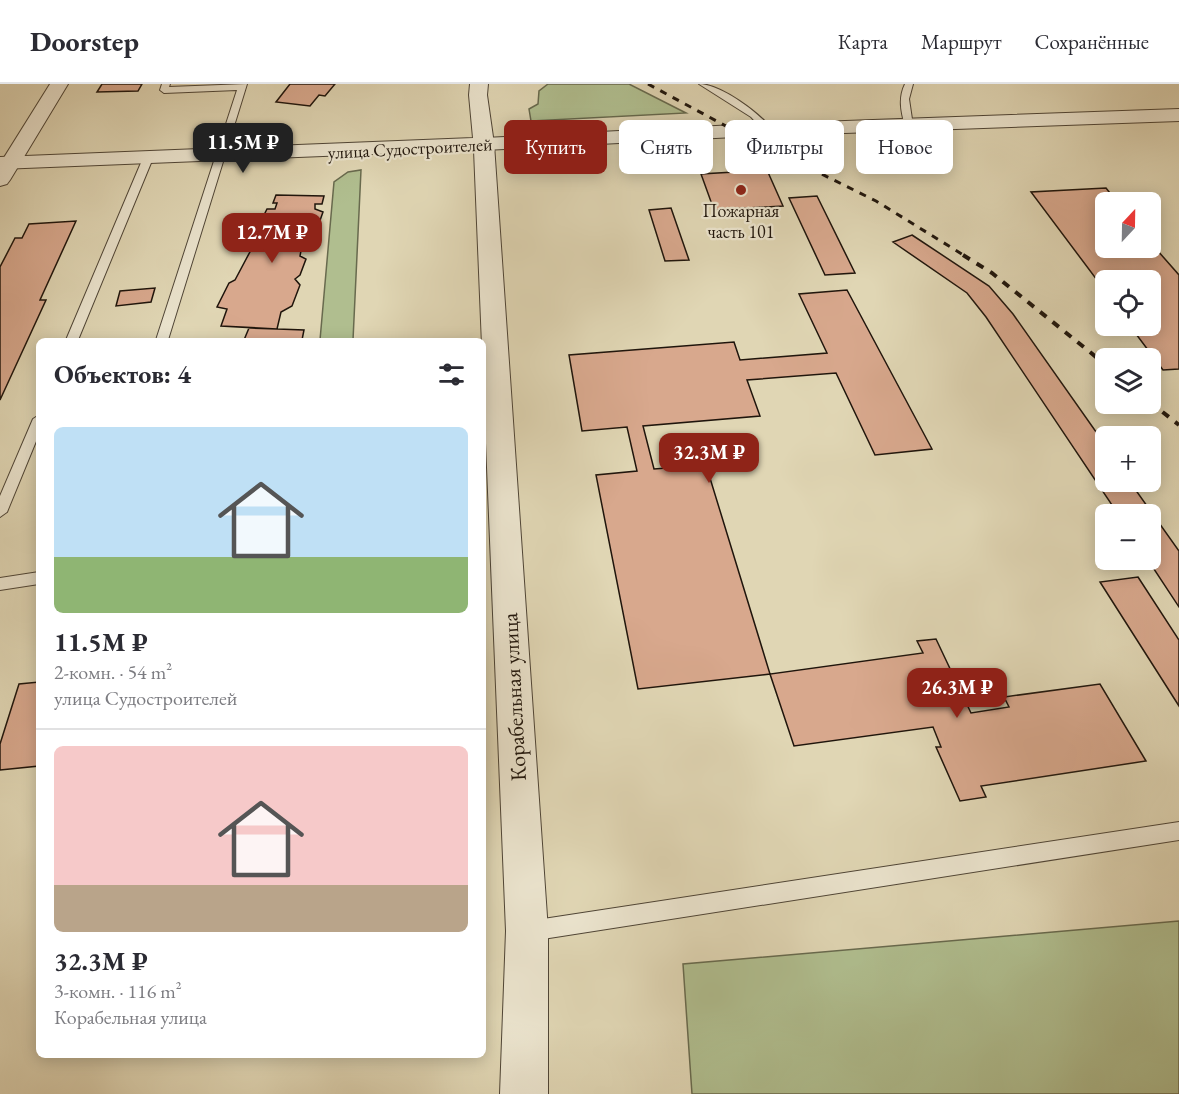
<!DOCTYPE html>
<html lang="ru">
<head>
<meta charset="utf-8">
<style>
	:root { --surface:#fff; --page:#f2f2f3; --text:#2b2b33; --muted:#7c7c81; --line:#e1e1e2; --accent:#8f2418 }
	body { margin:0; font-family:"EB Garamond",serif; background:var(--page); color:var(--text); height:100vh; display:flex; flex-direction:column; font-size:22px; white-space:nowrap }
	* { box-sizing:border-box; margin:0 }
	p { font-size:20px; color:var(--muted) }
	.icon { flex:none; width:33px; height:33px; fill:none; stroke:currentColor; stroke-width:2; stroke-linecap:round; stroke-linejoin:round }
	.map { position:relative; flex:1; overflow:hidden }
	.details { position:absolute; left:36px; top:254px; width:450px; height:720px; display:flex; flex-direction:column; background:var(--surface); border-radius:9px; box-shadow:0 3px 15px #0003 }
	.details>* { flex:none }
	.top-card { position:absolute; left:504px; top:36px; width:570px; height:54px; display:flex; gap:12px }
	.needle { width:39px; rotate:22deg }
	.tools { position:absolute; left:1095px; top:108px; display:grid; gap:12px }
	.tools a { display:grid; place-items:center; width:66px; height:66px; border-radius:9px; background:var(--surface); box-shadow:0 3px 15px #0003; font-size:30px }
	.price { position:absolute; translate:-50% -51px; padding:0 14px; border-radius:12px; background:var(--accent); color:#fff; font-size:20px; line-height:39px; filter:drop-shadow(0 2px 3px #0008) }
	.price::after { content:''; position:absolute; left:50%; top:36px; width:18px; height:14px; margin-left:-9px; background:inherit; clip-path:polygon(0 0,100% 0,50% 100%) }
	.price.active { background:#222; color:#fff }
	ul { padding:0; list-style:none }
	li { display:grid; align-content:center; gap:12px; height:318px; padding:0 18px }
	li+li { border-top:2px solid var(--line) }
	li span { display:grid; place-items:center; height:186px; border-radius:9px; color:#555 }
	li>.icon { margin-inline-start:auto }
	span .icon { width:108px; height:108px; fill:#fffc; stroke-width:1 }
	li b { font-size:26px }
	h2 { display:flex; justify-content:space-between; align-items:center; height:72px; padding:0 18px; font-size:26px }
	.tag { padding:0 21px; border-radius:9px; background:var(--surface); box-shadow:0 3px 15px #0003; font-size:21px; line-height:54px }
	.tag.active { background:var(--accent); color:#fff }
	header { display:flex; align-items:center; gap:36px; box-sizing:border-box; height:84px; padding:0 30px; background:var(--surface); border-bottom:2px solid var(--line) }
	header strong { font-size:28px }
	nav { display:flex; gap:33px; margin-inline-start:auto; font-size:21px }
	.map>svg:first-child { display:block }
	.green { fill:#b0be8f; stroke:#686a4e; stroke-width:1.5 }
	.building { fill:#d8a88d; stroke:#1f150c; stroke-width:1.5 }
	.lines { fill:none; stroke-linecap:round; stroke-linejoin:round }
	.service-casing { stroke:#4f4536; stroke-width:2 }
	.minor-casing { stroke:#4f4536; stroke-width:2 }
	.tertiary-casing { stroke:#4f4536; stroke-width:2 }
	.service { fill:#ebe4ce; fill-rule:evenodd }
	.minor { fill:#ebe4ce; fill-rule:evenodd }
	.tertiary { fill:#ebe4ce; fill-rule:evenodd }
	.rail-far1 { stroke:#1f150c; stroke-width:3; stroke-dasharray:7 7; stroke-linecap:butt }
	.rail { stroke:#1f150c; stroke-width:4; stroke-dasharray:8 8; stroke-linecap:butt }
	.poi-dot { fill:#8f2418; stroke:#ebe4ce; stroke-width:2 }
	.labels { text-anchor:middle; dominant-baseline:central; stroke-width:4.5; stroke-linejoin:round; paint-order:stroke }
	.far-street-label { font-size:18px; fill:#1f150c; stroke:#ebe4ce }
	.far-poi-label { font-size:18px; fill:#1f150c; stroke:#ebe4ce }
	.street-label { font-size:22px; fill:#1f150c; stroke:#ebe4ce }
</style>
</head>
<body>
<header>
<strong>Doorstep</strong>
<nav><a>Карта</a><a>Маршрут</a><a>Сохранённые</a></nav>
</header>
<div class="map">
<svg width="1179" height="1010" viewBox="0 0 1179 1010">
	<rect width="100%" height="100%" fill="#e0d6b4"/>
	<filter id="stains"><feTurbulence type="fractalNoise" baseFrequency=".00333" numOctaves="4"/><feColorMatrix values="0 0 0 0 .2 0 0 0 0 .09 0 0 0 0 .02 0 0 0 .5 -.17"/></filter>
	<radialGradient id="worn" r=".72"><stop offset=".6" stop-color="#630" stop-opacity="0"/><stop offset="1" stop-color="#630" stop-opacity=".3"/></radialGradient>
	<!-- green -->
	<path class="green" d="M 548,0 L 629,0 L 686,29 L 531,37 L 529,25 L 538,20 L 539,7 Z
		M 361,86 L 353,256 L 320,256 L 334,98 L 348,88 Z
		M 1179,837 L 1179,1010 L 692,1010 L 683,880 Z"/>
	<!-- building -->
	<path class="building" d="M 102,0 L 142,0 L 138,7 L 97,8 Z
		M 290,0 L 335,0 L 325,12 L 319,11 L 310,22 L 276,18 Z
		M 767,86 L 783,122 L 714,126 L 701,90 Z
		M 1106,104 L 1117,118 L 1106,118 L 1106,164 L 1150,164 L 1150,158 L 1179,191 L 1179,285 L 1163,286 L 1130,242 L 1150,242 L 1150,196 L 1106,196 L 1106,208 L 1031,108 Z
		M 276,111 L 324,112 L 322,120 L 315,120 L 315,125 L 323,128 L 317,145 L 304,151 L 300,172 L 306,175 L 300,191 L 295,195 L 300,201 L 292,222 L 281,228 L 277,245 L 221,242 L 227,225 L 217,223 L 229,199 L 235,196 L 252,164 L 243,163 L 257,135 L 262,135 L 267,125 L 275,125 L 277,119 L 273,119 Z
		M 817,112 L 855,189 L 825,191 L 789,114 Z
		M 671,124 L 689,176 L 665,177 L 649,126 Z
		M 76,137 L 40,216 L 46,216 L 0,316 L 0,183 L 15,154 L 22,154 L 29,140 Z
		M 912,151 L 989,202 L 1013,230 L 1106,362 L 1106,398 L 1130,398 L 1179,467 L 1179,523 L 1148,476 L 1150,476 L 1150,430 L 1118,430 L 986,233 L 967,209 L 893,158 Z
		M 155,204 L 151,218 L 116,222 L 120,207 Z
		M 847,206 L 932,365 L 875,371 L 836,289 L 747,296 L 760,332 L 643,342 L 654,385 L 706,381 L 770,590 L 638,605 L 596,391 L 637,387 L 627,343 L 582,347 L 569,271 L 734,258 L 740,276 L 827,269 L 799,210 Z
		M 249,244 L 277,245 L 304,246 L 302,256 L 244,256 Z
		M 1138,493 L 1179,556 L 1179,622 L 1100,498 Z
		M 936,555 L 971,629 L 1009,623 L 1004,613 L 1100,600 L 1146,677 L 981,702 L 986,713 L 960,717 L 936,663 L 941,663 L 933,643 L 794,662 L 770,590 L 923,569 L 917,557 Z
		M 39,598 L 39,682 L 0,686 L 0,660 L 19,600 Z"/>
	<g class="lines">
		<defs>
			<path id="service" d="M 162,0 L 170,0 L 169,3 L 247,0 L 168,256 L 156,256 L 237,6 L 164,9 L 160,6 Z
				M 699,0 C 721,0 759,29 773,46 L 765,48 L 751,33 Z
				M 905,0 L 913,0 L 909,15 L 913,42 L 909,45 L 905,42 C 901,28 898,14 905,0 Z
				M 148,71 L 153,74 L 78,256 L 66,256 L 143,74 Z
				M 39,331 L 39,350 L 7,428 L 0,433 L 0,412 L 33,335 Z
				M 39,488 L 39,500 L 0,506 L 0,494 Z
				M 1179,738 L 1179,756 L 530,857 L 523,854 L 520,847 L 523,840 L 530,837 Z"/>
			<path id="minor" d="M 50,0 L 68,0 L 10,96 L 7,100 L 0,102 L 0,80 Z
				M 1179,25 L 1179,37 L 735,53 L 484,66 L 477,64 L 474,60 L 477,56 L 484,54 L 735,41 Z"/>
			<path id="tertiary" d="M 470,0 L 488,0 L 487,11 L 494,60 L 548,847 L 548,1010 L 500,1010 L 506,847 L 474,66 L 0,85 L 0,73 L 473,54 L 469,11 Z"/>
		</defs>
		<!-- service casing -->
		<use href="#service" class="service-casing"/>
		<!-- minor casing -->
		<use href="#minor" class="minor-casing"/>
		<!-- tertiary casing -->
		<use href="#tertiary" class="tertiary-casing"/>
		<!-- service -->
		<use href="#service" class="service"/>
		<!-- minor -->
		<use href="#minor" class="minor"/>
		<!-- tertiary -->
		<use href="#tertiary" class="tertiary"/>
		<!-- rail-far1 -->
		<path class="rail-far1" d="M 648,0 L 735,47 L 876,117 L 965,172"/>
		<!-- rail -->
		<path class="rail" d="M 963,171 L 992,189 L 1106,281
			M 1150,318 L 1179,341"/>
	</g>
	<!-- markers -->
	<circle class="poi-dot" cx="741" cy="106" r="6"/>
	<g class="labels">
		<!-- far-street labels -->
		<g class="far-street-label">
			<text transform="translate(410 64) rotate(-3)">улица Судостроителей</text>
		</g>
		<!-- far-poi labels -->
		<g class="far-poi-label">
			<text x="741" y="126">Пожарная<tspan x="741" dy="21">часть 101</tspan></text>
		</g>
		<!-- street labels -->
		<g class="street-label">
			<text transform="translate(514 613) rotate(-93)">Корабельная улица</text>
		</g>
	</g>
	<rect width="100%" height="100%" filter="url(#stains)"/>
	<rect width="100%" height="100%" fill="url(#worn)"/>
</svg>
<div class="tools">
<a><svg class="needle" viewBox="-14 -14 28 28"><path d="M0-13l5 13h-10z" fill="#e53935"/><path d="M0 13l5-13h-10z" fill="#7c7c81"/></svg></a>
<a><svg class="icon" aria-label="locate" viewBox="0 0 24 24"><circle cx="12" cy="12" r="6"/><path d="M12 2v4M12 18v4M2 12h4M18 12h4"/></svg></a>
<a><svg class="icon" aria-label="layers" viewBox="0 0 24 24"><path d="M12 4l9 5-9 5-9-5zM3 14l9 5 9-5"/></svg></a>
<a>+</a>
<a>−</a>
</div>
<b class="price active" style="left:243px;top:90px">11.5M ₽</b>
<b class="price" style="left:272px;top:180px">12.7M ₽</b>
<b class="price" style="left:709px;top:400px">32.3M ₽</b>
<b class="price" style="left:957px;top:635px">26.3M ₽</b>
<div class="top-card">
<a class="tag active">Купить</a>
<a class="tag">Снять</a>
<a class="tag">Фильтры</a>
<a class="tag">Новое</a>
</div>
<section class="details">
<h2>Объектов: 4<svg class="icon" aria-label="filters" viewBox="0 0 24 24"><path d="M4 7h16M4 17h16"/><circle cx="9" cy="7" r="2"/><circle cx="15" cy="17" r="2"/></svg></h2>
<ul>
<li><span style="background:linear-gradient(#bfe0f5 70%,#8fb573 0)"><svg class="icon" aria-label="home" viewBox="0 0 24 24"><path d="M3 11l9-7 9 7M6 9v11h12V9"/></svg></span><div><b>11.5M ₽</b><p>2-комн. · 54 m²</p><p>улица Судостроителей</p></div></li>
<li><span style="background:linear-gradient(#f6c9c9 75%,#b9a48a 0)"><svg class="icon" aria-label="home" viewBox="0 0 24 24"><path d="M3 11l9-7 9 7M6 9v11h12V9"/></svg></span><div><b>32.3M ₽</b><p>3-комн. · 116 m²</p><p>Корабельная улица</p></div></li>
</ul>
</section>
</div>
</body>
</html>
